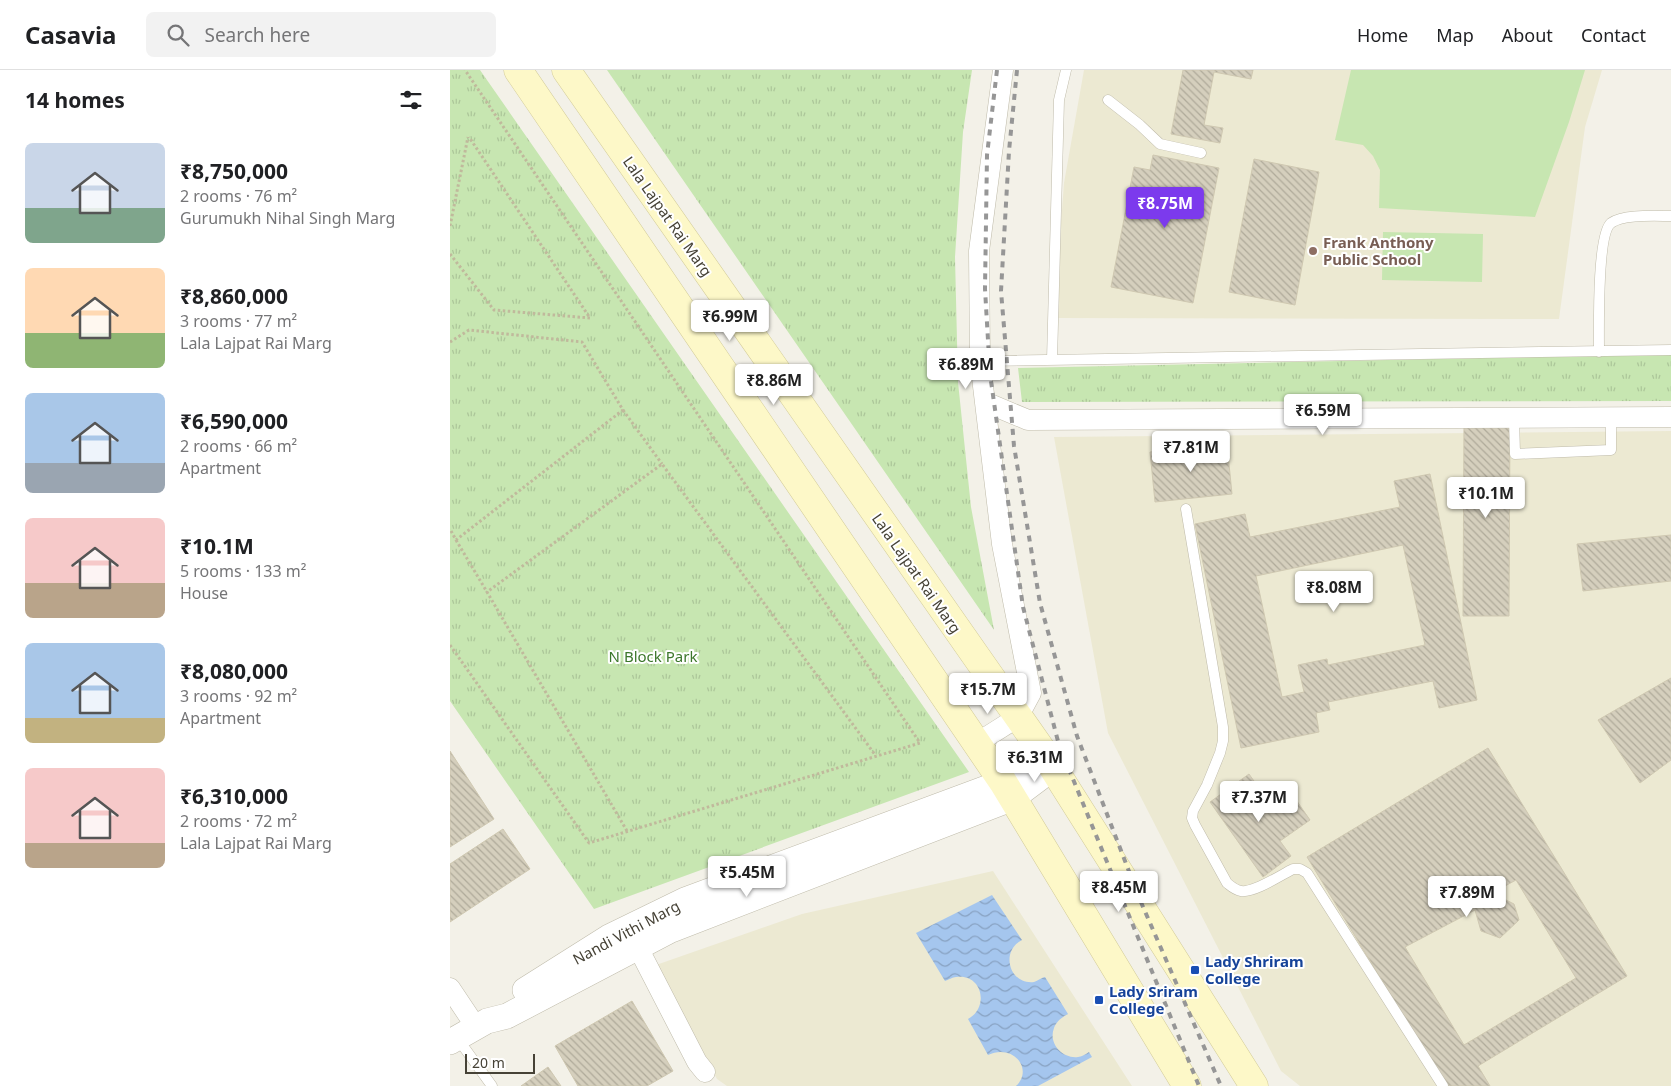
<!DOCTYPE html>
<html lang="en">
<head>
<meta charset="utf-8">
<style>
	:root { --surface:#fff; --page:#f2f2f2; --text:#202124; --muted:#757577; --line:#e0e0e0; --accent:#7c3aed }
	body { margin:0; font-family:"Noto Sans",sans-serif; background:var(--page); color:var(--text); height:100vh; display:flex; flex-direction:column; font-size:19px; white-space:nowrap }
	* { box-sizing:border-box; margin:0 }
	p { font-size:16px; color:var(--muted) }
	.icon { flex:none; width:28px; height:28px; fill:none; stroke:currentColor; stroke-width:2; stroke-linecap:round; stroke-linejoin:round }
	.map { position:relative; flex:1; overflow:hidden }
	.side { display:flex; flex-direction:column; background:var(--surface); width:450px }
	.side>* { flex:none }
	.scale { position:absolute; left:15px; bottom:12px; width:70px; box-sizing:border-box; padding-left:5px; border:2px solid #464236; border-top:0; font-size:14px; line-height:18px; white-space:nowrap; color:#464236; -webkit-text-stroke:4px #fff; paint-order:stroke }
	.price { position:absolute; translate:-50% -42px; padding:0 11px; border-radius:5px; background:#fff; color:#222; font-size:16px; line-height:32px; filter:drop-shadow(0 1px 2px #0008) }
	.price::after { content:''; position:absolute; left:50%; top:30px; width:15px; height:11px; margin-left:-8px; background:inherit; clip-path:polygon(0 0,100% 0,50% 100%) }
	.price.selected { background:var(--accent); color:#fff }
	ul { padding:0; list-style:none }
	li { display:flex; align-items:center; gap:15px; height:125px; padding:0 25px }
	li span { display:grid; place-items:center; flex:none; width:140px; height:100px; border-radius:8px; color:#555 }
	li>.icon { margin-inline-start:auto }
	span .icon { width:60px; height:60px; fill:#fffc; stroke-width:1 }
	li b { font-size:21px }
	h2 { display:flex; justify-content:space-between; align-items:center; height:60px; padding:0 25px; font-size:21px }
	header { display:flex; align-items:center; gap:30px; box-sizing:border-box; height:70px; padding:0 25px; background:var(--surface); border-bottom:1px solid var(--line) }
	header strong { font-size:24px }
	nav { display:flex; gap:28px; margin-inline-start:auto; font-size:18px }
	.search { width:350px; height:45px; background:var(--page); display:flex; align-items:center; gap:12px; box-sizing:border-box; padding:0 18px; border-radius:8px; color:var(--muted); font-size:19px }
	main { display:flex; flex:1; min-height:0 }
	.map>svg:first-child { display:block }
	.education { fill:#ece9d2 }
	.green { fill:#c7e6b1 }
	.park { fill:url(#park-tufts) }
	.water { fill:url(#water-waves) }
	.building { fill:url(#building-back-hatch); stroke:#cfc8b1; fill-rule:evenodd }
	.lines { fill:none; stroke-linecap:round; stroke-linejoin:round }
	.service-casing { stroke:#bfbbaa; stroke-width:11 }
	.minor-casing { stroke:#bfbbaa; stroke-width:21 }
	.tertiary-casing { stroke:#bfbbaa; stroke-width:26 }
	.secondary-casing { stroke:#d2cb98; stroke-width:29 }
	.path { stroke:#c0b99c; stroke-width:3; stroke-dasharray:2.5 2.5; stroke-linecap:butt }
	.service { stroke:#fff; stroke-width:10 }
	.minor { stroke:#fff; stroke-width:20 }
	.tertiary { stroke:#fff; stroke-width:25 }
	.secondary { stroke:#fdf8c8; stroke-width:28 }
	.rail { stroke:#969696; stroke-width:4; stroke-dasharray:6 6; stroke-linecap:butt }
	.education-dot { fill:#8d6e63; stroke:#fff; stroke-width:2 }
	.transit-dot { fill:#1a4fb4; stroke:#fff; stroke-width:2 }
	.labels { text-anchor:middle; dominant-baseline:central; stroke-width:4; stroke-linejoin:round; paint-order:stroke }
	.street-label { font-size:15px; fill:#464236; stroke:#fff }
	.education-label { font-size:15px; font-weight:bold; fill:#785e54; stroke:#fff; text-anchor:start }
	.park-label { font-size:15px; fill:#3c772b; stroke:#fff }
	.transit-label { font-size:15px; font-weight:bold; fill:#164399; stroke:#fff; text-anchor:start }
</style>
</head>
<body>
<header>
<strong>Casavia</strong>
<div class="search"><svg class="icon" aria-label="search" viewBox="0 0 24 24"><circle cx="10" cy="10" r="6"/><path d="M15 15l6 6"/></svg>Search here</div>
<nav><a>Home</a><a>Map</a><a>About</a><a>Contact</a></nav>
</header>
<main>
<section class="side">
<h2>14 homes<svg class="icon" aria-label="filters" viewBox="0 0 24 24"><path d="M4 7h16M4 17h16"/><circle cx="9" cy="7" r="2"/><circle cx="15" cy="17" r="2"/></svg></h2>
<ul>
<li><span style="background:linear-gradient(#c9d6e8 65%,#7fa58c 0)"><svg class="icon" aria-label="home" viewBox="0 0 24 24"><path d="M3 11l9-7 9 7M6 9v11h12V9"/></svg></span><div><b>₹8,750,000</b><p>2 rooms · 76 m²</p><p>Gurumukh Nihal Singh Marg</p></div></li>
<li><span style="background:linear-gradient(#ffd9b3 65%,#8fb573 0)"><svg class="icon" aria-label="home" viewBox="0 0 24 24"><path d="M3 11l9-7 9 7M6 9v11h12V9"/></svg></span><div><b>₹8,860,000</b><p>3 rooms · 77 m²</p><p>Lala Lajpat Rai Marg</p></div></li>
<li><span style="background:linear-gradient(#a9c7e8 70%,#9aa5b1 0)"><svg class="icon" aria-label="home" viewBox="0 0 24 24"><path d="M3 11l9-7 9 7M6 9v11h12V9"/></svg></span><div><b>₹6,590,000</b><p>2 rooms · 66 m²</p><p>Apartment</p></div></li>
<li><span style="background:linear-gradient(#f6c9c9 65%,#b9a48a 0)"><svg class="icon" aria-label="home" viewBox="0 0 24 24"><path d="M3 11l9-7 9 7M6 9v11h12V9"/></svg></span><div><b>₹10.1M</b><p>5 rooms · 133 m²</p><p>House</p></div></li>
<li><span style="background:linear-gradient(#a9c7e8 75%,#c2b280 0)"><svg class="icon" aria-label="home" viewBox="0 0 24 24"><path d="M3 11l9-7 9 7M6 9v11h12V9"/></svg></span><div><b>₹8,080,000</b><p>3 rooms · 92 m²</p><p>Apartment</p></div></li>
<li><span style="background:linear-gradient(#f6c9c9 75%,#b9a48a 0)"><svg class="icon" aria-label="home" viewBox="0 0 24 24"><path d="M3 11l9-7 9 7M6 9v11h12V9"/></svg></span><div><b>₹6,310,000</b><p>2 rooms · 72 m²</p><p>Lala Lajpat Rai Marg</p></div></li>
</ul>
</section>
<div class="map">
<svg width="1221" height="1016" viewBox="0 0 1221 1016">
	<defs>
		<pattern id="park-tufts" width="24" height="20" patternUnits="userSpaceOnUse" patternTransform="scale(1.25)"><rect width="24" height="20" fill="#c7e6b1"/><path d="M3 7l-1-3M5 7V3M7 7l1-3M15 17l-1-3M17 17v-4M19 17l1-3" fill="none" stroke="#acc699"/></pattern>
		<pattern id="water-waves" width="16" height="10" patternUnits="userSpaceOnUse" patternTransform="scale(1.25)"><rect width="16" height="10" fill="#a5c6ee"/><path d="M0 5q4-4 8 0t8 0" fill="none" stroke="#88a2c2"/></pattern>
		<pattern id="building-back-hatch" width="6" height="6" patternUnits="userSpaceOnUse" patternTransform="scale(1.25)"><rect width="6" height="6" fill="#d5cfbd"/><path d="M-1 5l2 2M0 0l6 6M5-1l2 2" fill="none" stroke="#afaa9a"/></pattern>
	</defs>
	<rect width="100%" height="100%" fill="#f3f1e8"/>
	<!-- education -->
	<path class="education" d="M 634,0 L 1152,0 L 1135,57 L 1109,249 L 604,248 L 614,113 Z
		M 1221,361 L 1221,1016 L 850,1016 L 831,1001 L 658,663 L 604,367 Z
		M 543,801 L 682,1016 L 277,1016 L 267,1009 L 206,895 L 352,844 Z"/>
	<!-- green -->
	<path class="green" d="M 901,0 L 1135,0 L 1119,52 L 1085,147 L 929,138 L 930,100 L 923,86 L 913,75 L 885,70 Z
		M 933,162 L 1033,164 L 1032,212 L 932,210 Z"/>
	<!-- park -->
	<path class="park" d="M 0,0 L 30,0 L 519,702 L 144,839 L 0,631 Z
		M 157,0 L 522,0 L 513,62 L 505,187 L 508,312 L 521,437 L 544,560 Z
		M 1221,284 L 1221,331 L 572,332 L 568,298 Z"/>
	<!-- water -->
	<path class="water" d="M 542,825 L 572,870 C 550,881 559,915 584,912 C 587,911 591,908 595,907 L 618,944 C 612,947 606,952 604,958 C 598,973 612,989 628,987 C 631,987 636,984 639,982 L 642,987 L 588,1016 L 566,1016 C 584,999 563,973 538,985 L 518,949 C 540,937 532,903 506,907 C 503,907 498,910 495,911 L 466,863 Z"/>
	<!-- building -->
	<path class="building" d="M 733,0 L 803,0 L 801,9 L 764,2 L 754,55 L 773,58 L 770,73 L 721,64 Z
		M 703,85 L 769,98 L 743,233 L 661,217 L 684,97 L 700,100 Z
		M 804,89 L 869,102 L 845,235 L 779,222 Z
		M 1014,352 L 1060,353 L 1059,546 L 1013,546 Z
		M 777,374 L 782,424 L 705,432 L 700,382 Z
		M 980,404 L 1027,630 L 989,638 L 983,611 L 878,632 L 880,640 L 866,643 L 869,662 L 791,678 L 745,454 L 795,444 L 800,467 L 950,437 L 944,411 ZM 953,475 L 975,575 L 878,595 L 877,589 L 848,595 L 854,622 L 832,627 L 806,506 Z
		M 1221,465 L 1221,511 L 1133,521 L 1127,474 Z
		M 1221,608 L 1221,690 L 1190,713 L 1148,650 Z
		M 1038,678 L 1177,906 L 1028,996 L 1040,1016 L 996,1016 L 857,787 ZM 1066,810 L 1126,908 L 1014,975 L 955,877 L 1025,840 L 1031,861 L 1050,868 L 1069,850 L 1064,834 L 1042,823 Z
		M 0,681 L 44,749 L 0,777 Z
		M 799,704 L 823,738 L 842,724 L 860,750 L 830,771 L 841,786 L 813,807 L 760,732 Z
		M 53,759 L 80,799 L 0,852 L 0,794 Z
		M 182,931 L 223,1001 L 197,1016 L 128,1016 L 105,976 Z
		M 98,997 L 111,1016 L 71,1016 Z"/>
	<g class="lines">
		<defs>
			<path id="service" d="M 658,30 L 690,55 L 710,74 L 751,83
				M 1149,282 C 1149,260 1147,164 1161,153 C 1173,144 1205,146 1221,146
				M 602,290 L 609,30 L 616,0
				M 530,291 L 1221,280
				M 1064,348 L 1065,384 L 1161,380 L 1161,347
				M 736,439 L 773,657 L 773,671 L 770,683 L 757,715 L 743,741 L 742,748 L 745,755 L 777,813 C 782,817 785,820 791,821 C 804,823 831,805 843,799 L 850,799 L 857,803 L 993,1016
				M 8,969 L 42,1016"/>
			<path id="minor" d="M 535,332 L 578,350 L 1221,347
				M 527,673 L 568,647 L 581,623 L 552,474 L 530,291 L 529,181 L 553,0
				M 181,864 L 247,992 L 255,1002
				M 0,918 L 26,957"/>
			<path id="tertiary" d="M 75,920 L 159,867 L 235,830 L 553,712 L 593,682
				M 0,972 L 37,951 L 57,946 L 221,860 L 563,728 L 603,698"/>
			<path id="secondary" d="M 68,0 L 553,712 L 737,1016
				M 116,0 L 593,682 L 804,1016"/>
		</defs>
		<!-- service casing -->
		<use href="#service" class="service-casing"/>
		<!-- minor casing -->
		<use href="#minor" class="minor-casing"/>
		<!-- tertiary casing -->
		<use href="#tertiary" class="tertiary-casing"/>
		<!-- secondary casing -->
		<use href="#secondary" class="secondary-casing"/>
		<!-- path -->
		<path class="path" d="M 0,156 L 18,67
			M 0,184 L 44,240 L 140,248 L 19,67
			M 0,272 L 19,260 L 132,272 L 173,340 L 6,470 L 0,459
			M 173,340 L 212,394
			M 6,470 L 37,522
			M 0,575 L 139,773 L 470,673 L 15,0
			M 177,761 L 37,522 L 212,394 L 426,686"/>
		<!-- service -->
		<use href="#service" class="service"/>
		<!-- minor -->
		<use href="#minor" class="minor"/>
		<!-- tertiary -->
		<use href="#tertiary" class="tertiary"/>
		<!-- secondary -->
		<use href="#secondary" class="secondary"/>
		<!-- rail -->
		<path class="rail" d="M 547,0 L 537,85 L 535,219 L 540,304 L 573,537 L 609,675 L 749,1016
			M 567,0 L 559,81 L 551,221 L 564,376 L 590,533 L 627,666 L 690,830 L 771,1016"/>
	</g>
	<!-- markers -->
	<circle class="education-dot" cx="863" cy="181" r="5"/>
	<g class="transit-dot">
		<rect x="740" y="895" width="10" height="10" rx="2.5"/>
		<rect x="644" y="925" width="10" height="10" rx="2.5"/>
	</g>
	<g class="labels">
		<!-- street labels -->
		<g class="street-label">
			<text transform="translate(218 146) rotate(55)">Lala Lajpat Rai Marg</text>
			<text transform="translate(467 503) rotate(55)">Lala Lajpat Rai Marg</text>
			<text transform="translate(176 862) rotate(-28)">Nandi Vithi Marg</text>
		</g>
		<!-- education labels -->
		<g class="education-label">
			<text x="873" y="172">Frank Anthony<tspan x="873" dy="17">Public School</tspan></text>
		</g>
		<!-- park labels -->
		<g class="park-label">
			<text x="203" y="586">N Block Park</text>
		</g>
		<!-- transit labels -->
		<g class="transit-label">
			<text x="755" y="891">Lady Shriram<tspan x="755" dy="17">College</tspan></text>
			<text x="659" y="921">Lady Sriram<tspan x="659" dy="17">College</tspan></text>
		</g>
	</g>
</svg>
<div class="scale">20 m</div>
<b class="price selected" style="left:715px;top:159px">₹8.75M</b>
<b class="price" style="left:280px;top:272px">₹6.99M</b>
<b class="price" style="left:516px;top:320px">₹6.89M</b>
<b class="price" style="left:324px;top:336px">₹8.86M</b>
<b class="price" style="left:873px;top:366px">₹6.59M</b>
<b class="price" style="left:741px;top:403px">₹7.81M</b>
<b class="price" style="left:1036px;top:449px">₹10.1M</b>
<b class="price" style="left:884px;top:543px">₹8.08M</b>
<b class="price" style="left:538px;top:645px">₹15.7M</b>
<b class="price" style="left:585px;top:713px">₹6.31M</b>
<b class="price" style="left:809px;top:753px">₹7.37M</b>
<b class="price" style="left:297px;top:828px">₹5.45M</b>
<b class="price" style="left:669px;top:843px">₹8.45M</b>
<b class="price" style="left:1017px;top:848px">₹7.89M</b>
</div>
</main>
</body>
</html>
